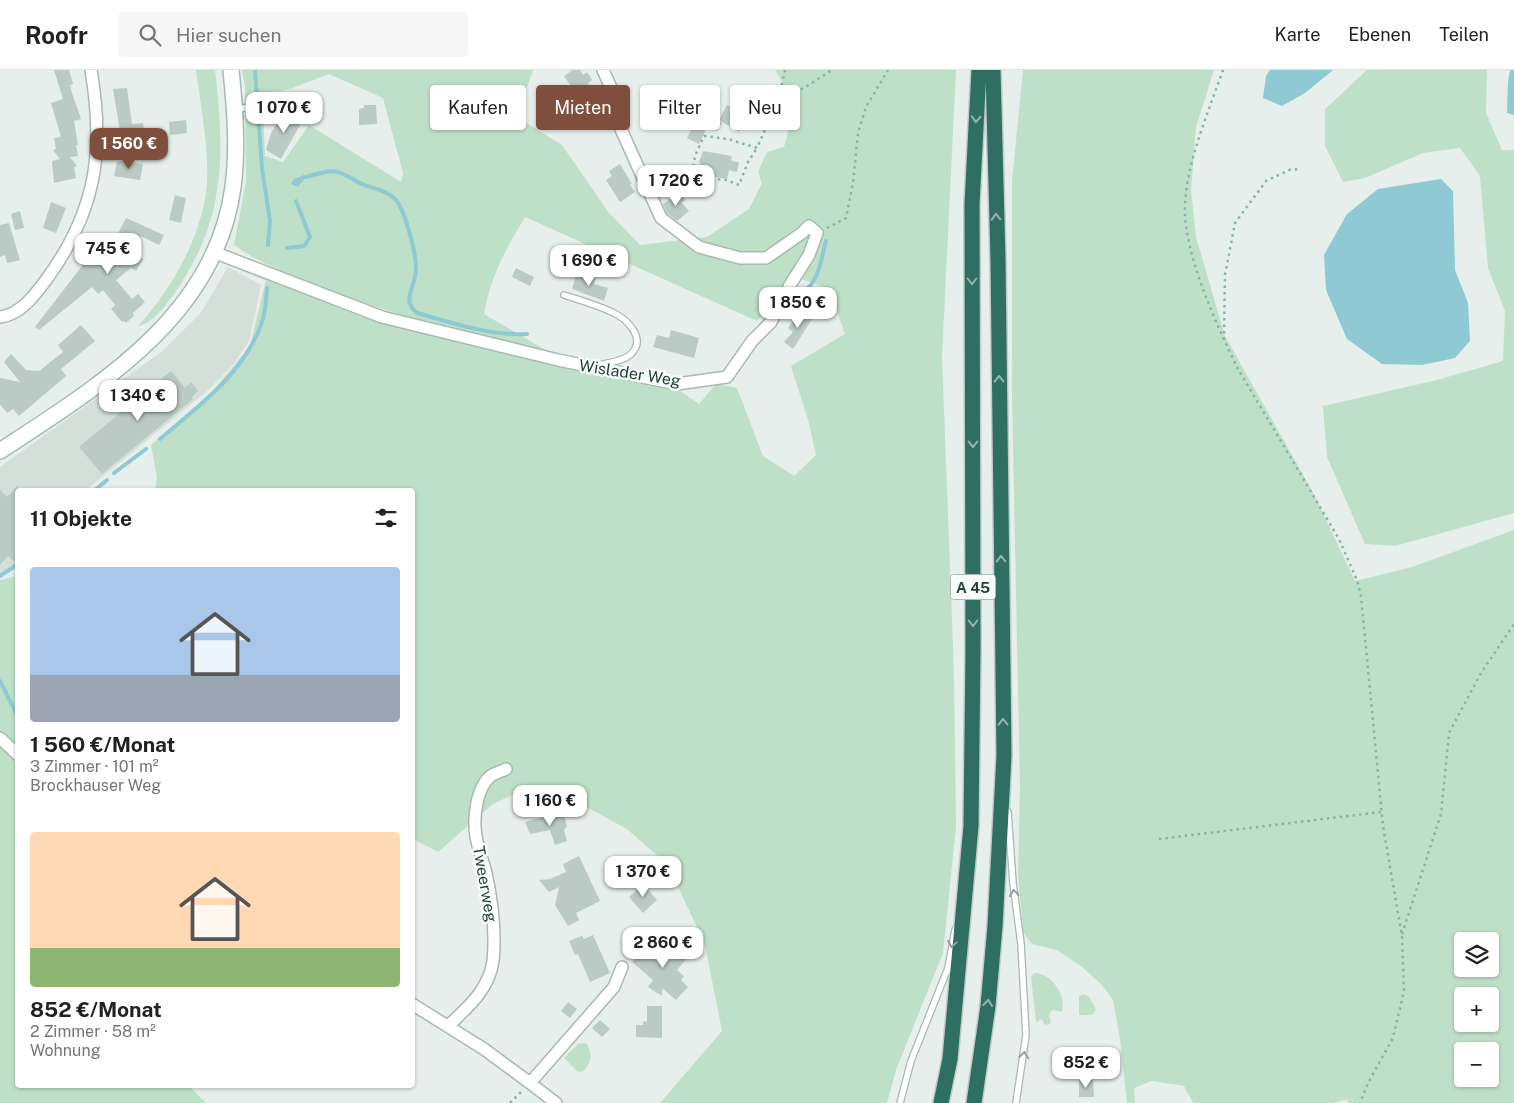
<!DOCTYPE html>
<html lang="de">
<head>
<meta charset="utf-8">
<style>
	:root { --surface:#fff; --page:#f6f6f6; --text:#222; --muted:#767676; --line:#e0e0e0; --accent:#804e3d }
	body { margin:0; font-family:"Public Sans",sans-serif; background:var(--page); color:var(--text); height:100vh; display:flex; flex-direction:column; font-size:19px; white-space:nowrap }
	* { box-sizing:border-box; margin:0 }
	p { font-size:16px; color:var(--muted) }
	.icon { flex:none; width:28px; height:28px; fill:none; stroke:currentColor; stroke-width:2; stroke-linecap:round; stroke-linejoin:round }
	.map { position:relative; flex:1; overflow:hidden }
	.details { position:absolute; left:15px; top:418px; width:400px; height:600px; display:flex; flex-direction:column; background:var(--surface); border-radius:5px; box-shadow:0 1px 4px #0004 }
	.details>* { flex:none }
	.hud { position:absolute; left:430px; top:15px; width:475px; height:45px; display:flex; gap:10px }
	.fabs { position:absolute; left:1454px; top:862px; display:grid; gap:10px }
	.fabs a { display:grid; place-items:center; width:45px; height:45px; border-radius:5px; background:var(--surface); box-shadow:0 1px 4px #0004; font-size:25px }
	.price { position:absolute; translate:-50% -42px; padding:0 11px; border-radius:10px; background:#fff; color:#222; font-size:16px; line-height:32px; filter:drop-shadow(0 1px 2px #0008) }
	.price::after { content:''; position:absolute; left:50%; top:30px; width:15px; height:11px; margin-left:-8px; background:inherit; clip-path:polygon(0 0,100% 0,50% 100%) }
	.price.selected { background:var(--accent); color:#fff }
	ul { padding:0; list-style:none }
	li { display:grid; align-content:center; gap:10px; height:265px; padding:0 15px }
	li span { display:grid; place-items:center; height:155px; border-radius:5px; color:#555 }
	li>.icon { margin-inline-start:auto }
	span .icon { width:90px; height:90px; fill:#fffc; stroke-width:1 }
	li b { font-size:21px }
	h2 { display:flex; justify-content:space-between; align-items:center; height:60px; padding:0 15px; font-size:21px }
	.tag { padding:0 18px; border-radius:5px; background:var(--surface); box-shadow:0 1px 4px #0004; font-size:18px; line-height:45px }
	.tag.selected { background:var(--accent); color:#fff }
	header { display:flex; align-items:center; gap:30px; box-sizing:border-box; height:70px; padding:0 25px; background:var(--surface); border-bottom:1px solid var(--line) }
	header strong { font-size:24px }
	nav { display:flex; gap:28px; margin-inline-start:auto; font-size:18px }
	.search { width:350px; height:45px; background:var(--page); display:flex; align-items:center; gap:12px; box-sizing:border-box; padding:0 18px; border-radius:5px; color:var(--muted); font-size:19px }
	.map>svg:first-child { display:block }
	.built { fill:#d4dfda }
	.green { fill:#bfe0c8; fill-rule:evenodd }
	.water { fill:#8ec9d4 }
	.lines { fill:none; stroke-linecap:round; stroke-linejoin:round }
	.stream { stroke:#8ec9d4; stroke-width:4 }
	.building { fill:#bbcac4 }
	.service-casing { stroke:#a8b8b2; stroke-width:8 }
	.minor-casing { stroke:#a8b8b2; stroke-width:14 }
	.secondary-casing { stroke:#a4bbb3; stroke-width:18 }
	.motorway-casing { stroke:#c2cac8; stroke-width:18 }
	.path { stroke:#86b3a5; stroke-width:2.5; stroke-dasharray:2.5 4; stroke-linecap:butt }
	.service { stroke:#fff; stroke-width:5.5 }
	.minor { stroke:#fff; stroke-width:11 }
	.secondary { stroke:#fff; stroke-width:15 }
	.motorway { stroke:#2f6f62; stroke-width:15 }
	.oneway { stroke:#93b5ae }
	.oneway2 { stroke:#92a09c }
	.labels { text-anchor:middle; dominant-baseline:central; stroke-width:5; stroke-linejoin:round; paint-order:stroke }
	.shield { fill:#f7fbf9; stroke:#637a73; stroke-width:1 }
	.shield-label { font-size:15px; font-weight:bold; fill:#24423a }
	.street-label { font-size:16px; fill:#24423a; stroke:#f7fbf9 }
</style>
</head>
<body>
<header>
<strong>Roofr</strong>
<div class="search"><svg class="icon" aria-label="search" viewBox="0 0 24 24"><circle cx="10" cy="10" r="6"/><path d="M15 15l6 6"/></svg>Hier suchen</div>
<nav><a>Karte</a><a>Ebenen</a><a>Teilen</a></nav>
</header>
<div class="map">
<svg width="1514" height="1033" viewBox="0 0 1514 1033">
	<rect width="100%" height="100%" fill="#e6efeb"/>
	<!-- built -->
	<path class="built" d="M 228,197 L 261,215 L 249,271 L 232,296 L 206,322 L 86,420 L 18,420 L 17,492 L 0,504 L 0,397 L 161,282 L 200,244 Z"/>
	<!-- green -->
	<path class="green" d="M 196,0 L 215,0 C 225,86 226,150 174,224 C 166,235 152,254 138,256 C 170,221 196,176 205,129 C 212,91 201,39 196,0 Z
		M 242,0 L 533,0 L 517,47 L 562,75 L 609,143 L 640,175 L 707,167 L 749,139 L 762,113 L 758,102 L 767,82 L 784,77 L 795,34 L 775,0 L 956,0 L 942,287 L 954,603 L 956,757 L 943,883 L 896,1000 L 887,1033 L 660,1033 L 722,961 L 705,875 L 668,795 L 627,759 L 579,733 L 523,720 L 493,734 L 438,782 L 413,769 L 412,420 L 155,420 L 157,407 L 151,375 L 212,322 L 250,276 L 266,210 L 368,249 L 557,295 L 676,318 L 699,334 L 716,314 L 737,318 L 763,386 L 794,406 L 816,385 L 808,350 L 791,296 L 845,264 L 829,218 L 798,208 L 757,251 L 525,147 C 505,181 491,205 484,244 L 559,288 C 483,268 407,249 333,222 C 298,208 265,197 234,175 L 246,112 L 245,17 ZM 329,4 L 383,28 L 403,103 L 401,112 L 309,55 L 283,92 L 265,86 L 262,24 L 290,19 Z
		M 1023,0 L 1214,0 L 1196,57 L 1191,120 L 1196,167 L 1225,266 L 1314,424 L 1355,511 L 1412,497 L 1514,460 L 1514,1033 L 1348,1033 L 1348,1029 L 1333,1033 L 1193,1033 L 1184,1016 L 1152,1011 L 1134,1018 L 1135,1033 L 1127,1033 L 1120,969 L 1113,930 L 1102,915 L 1082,897 L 1057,880 L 1032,874 L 1023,862 L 1018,804 L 1020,717 L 1012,330 L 1012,111 ZM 1462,871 L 1490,871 L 1490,899 L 1462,899 ZM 1462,926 L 1490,926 L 1490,954 L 1462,954 ZM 1462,981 L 1490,981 L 1490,1009 L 1462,1009 Z
		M 1367,0 L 1487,0 L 1486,43 L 1502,80 L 1514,80 L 1514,443 L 1395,476 L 1365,474 L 1327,387 L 1323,336 L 1437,310 L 1503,291 L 1505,241 L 1488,198 L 1480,106 L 1460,78 L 1423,83 L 1365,108 L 1343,112 L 1325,76 L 1325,39 Z
		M 17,506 L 18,1015 L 188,1015 L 206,1033 L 0,1033 L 0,510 Z
		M 1034,903 C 1052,903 1067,926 1062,942 L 1052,940 L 1049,945 L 1051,952 L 1048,955 L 1044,954 L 1042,949 L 1036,952 L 1031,907 Z
		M 1082,924 L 1089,926 L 1096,940 L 1092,945 L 1079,945 L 1079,927 Z
		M 584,973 L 587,974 C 593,986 591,991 584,1001 L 578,1002 L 564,988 L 578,974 Z"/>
	<!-- water -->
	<path class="water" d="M 1270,0 L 1333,0 L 1305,23 L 1282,36 L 1263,28 L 1266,6 Z
		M 1510,0 L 1514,0 L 1514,45 L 1507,43 L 1508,12 Z
		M 304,105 L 306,107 L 298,117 L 291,114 L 294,109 Z
		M 1441,109 L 1453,121 L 1455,200 L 1468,233 L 1470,271 L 1455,288 L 1422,295 L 1382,294 L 1347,269 L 1326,220 L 1324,185 L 1347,144 L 1378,119 Z"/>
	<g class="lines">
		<!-- stream -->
		<path class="stream" d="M 255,0 L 262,99 L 270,151 L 268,175
			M 306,107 C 335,98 335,99 360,113 C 372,119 385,119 395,129 C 405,139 416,183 416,198 C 417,215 400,230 417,243 C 453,253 490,266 527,264
			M 287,178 L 304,176 L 310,167 L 296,131
			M 799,225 C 820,212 820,193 826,171
			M 160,369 C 200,335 247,301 263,249 C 266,239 266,228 267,218
			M 114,403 L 146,379
			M 95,420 L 107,410
			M 0,506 L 18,494
			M 0,611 L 18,647"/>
	</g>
	<!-- building -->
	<path class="building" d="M 54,0 L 69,0 L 73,14 L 70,15 L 72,23 L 81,49 L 74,51 L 78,75 L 76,75 L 78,86 L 70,87 L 77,96 L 74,97 L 76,108 L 54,113 L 52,91 L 60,89 L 53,80 L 56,79 L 54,68 L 61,67 L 51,33 L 63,29 Z
		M 573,0 L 580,0 L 583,5 L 587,2 L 592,10 L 588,13 L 600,30 L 604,28 L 611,38 L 579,59 L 573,49 L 587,39 L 564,6 Z
		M 127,18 L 132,54 L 143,53 L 146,77 L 123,79 L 113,19 Z
		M 662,22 L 712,47 L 722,53 L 717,61 L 708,56 L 699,74 L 687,68 L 691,60 L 653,40 Z
		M 364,35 L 376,35 L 377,54 L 359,55 L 359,39 L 364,38 Z
		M 727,35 L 748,46 L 739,62 L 719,50 Z
		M 292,41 L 304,48 L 281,89 L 266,80 L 271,63 L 281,46 L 287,50 Z
		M 186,50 L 187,63 L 170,65 L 169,52 Z
		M 703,81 L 732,86 L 731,91 L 739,92 L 737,102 L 729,100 L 727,109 L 699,104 L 701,95 L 699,92 Z
		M 124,91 L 143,94 L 140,110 L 114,106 L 117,92 Z
		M 620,94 L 632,114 L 630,115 L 635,122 L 620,132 L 606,110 L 612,106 L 609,101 Z
		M 680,123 L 686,130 L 682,133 L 689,141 L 677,151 L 667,143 L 663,134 Z
		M 175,125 L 186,128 L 181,153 L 169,150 Z
		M 51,132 L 66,138 L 56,163 L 43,158 Z
		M 20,141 L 24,158 L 15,160 L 11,144 Z
		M 126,148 L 164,165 L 159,175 L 141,166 L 132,183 L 143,189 L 136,201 L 131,198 L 116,210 L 132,229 L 138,224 L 145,232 L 133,243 L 134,246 L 126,253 L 124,251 L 122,252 L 111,239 L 115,235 L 103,220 L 98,224 L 92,217 L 39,260 L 35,257 L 92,183 L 104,191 Z
		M 9,153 L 20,190 L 7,193 L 5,185 L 0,187 L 0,155 Z
		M 516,198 L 534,207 L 530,216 L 512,207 Z
		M 577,202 L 596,208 L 594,214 L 608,218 L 604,231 L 572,219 Z
		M 800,241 L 812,249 L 793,279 L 784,272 L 793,262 L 788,258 Z
		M 81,255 L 95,271 L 61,299 L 66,306 L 19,346 L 13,339 L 7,343 L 0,334 L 0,308 L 20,312 L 4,292 L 11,284 L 26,300 L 39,301 L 63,282 L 58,275 Z
		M 671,260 L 699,268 L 694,288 L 653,277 L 657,265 L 669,268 Z
		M 171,301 L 185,318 L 191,312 L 198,321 L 192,327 L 193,329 L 102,404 L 79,377 Z
		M 18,415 L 18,494 L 8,486 L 0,495 L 0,420 L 7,427 Z
		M 563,742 L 567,756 L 564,760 L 567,771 L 555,775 L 550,760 L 530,764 L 525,752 Z
		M 579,786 L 600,831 L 576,843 L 579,850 L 568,856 L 555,835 L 559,817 L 549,822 L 539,810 L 550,809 L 566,802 L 563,794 Z
		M 643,814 L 657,830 L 643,843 L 629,827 Z
		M 593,865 L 610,903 L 590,912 L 578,884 L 575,885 L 569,871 L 582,866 L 584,869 Z
		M 649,872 L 653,876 L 656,873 L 667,883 L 673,876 L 687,888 L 677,900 L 684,906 L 681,910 L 688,917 L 676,930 L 662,918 L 662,926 L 648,917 L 653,910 L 632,892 Z
		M 568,932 L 577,939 L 570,948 L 561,941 Z
		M 647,936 L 662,936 L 662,968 L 636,967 L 636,955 L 643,955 L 643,952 L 647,951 Z
		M 600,950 L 610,959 L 602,967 L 592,958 Z
		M 1079,1010 L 1093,1010 L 1094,1027 L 1079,1027 Z"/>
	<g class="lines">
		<defs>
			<path id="service" d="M 235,40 L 253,36 L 273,37
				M 564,225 C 580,230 597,235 612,242 C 627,249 647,268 631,284 C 624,291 608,293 598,295
				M 1008,742 L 1013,813 L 1021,874 L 1026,965 L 1016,1033
				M 900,1033 L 911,991 L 948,898 L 955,860"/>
			<path id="minor" d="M 216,183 L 382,247 L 558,290 L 677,314 L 727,307 L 752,271 L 771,252 L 790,215 L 809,185 L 817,163 L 809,156 L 802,163 L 766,188 L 740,188 L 699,177 L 661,148 L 620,57 L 622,42 L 603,0
				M 0,247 C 20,245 35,225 46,210 C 96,142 105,82 91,0
				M 0,668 L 18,685
				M 412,934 L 484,979 L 530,1013 L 614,917 L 622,897
				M 448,956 C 467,938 489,920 493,891 C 496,863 492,831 486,803 C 483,791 478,779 476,766 C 473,749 476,716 492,705 C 496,703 502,701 506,699
				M 530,1013 L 556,1033"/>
			<path id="secondary" d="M 0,381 C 99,316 216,246 233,117 C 238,79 235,39 231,0"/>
			<path id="motorway" d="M 941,1033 L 950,989 L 971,756 L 973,579 L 972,134 L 979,0
				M 974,1033 L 988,936 L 995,856 L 1004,685 L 998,189 L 993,0"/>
		</defs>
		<!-- service casing -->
		<use href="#service" class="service-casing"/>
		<!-- minor casing -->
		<use href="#minor" class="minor-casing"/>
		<!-- secondary casing -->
		<use href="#secondary" class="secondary-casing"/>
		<!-- motorway casing -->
		<use href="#motorway" class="motorway-casing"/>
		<!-- path -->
		<path class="path" d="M 785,0 L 779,28 L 804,18 L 832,0
			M 1223,0 C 1209,40 1186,94 1185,136 C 1183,183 1218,258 1238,299 L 1339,469 L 1357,510 L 1361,526 L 1383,756 L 1402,866 L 1404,921 L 1393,968 L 1368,1013 L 1360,1033
			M 692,107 L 726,110 L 739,115 L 748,92 L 757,78
			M 660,120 L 689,101 L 692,107 L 695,86 L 704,66 L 728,69 L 757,78 L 779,28
			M 827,158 L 846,148 L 853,113 L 858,63 L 866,37 L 888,0
			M 1224,270 L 1225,205 L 1235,153 L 1266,111 L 1289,100 L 1301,99
			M 1159,769 L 1381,742
			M 1402,864 L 1441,744 L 1449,663 L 1481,603 L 1514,554
			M 510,1033 L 522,1021"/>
		<!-- service -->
		<use href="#service" class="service"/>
		<!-- minor -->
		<use href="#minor" class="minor"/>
		<!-- secondary -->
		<use href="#secondary" class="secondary"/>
		<!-- motorway -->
		<use href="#motorway" class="motorway"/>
	</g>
	<!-- one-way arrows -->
	<defs><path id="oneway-chevron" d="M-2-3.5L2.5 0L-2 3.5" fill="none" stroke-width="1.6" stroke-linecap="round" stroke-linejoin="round" transform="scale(1.25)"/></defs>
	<g class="oneway">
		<use href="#oneway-chevron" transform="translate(976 49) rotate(93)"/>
		<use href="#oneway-chevron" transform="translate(996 147) rotate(-92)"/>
		<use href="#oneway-chevron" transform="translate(972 211) rotate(90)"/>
		<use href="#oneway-chevron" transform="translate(999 309) rotate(-91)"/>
		<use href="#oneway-chevron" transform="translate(973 374) rotate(90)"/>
		<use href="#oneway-chevron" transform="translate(1001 489) rotate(-91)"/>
		<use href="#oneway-chevron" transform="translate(973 553) rotate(90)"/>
		<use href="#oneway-chevron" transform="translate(1003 652) rotate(-91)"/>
		<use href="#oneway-chevron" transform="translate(988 933) rotate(-84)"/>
	</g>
	<g class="oneway2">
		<use href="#oneway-chevron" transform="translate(1014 823) rotate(-98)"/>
		<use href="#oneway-chevron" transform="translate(952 874) rotate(100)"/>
		<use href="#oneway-chevron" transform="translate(1024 985) rotate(-83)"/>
	</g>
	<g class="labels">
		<!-- shield labels -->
		<rect class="shield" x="950.5" y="504.5" width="45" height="25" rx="4"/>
		<g class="shield-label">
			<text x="973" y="517">A 45</text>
		</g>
		<!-- street labels -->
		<g class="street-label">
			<text transform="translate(630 303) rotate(9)">Wislader Weg</text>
			<text transform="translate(485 814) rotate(80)">Tweerweg</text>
		</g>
	</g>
</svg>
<div class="fabs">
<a><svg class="icon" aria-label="layers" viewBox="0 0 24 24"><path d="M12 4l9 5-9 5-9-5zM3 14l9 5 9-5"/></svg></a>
<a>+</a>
<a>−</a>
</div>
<b class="price" style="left:284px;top:64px">1 070 €</b>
<b class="price selected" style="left:129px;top:100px">1 560 €</b>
<b class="price" style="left:676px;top:137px">1 720 €</b>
<b class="price" style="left:108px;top:205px">745 €</b>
<b class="price" style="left:589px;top:217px">1 690 €</b>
<b class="price" style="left:798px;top:259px">1 850 €</b>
<b class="price" style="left:138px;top:352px">1 340 €</b>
<b class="price" style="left:550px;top:757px">1 160 €</b>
<b class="price" style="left:643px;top:828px">1 370 €</b>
<b class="price" style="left:663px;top:899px">2 860 €</b>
<b class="price" style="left:1086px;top:1019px">852 €</b>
<div class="hud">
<a class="tag">Kaufen</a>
<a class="tag selected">Mieten</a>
<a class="tag">Filter</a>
<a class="tag">Neu</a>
</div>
<section class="details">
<h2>11 Objekte<svg class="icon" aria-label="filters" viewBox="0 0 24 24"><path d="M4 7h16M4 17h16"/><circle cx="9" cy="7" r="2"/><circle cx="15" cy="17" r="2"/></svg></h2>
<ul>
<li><span style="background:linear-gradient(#a9c7e8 70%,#9aa5b1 0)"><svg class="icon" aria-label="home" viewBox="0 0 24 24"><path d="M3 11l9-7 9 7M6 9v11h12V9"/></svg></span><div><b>1 560 €/Monat</b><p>3 Zimmer · 101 m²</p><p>Brockhauser Weg</p></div></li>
<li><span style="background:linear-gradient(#ffd9b3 75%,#8fb573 0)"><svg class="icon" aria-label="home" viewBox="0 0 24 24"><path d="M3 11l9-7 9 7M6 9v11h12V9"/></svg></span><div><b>852 €/Monat</b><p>2 Zimmer · 58 m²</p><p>Wohnung</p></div></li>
</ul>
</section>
</div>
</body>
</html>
